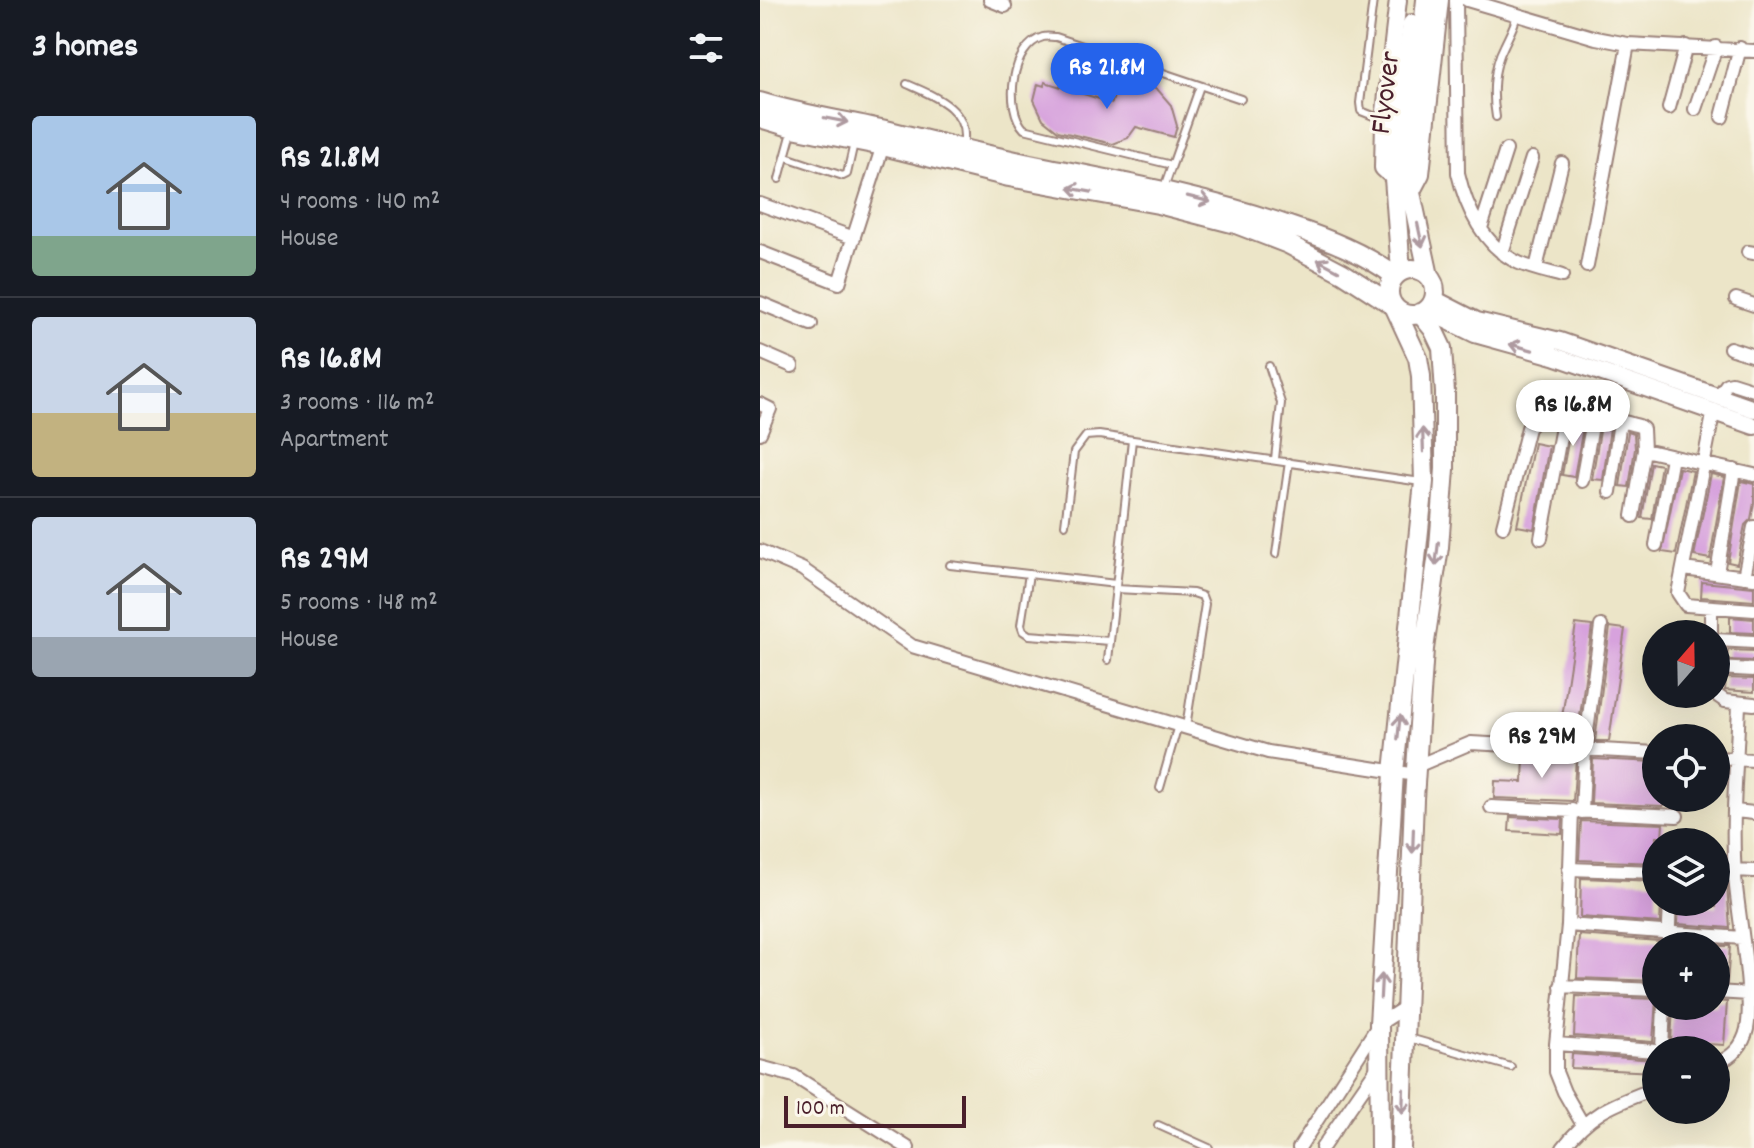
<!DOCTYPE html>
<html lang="en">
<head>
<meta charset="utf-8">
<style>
	:root { --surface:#171b24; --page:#242831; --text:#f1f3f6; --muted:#9ea1a6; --line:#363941; --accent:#2563eb }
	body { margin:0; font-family:Dekko,sans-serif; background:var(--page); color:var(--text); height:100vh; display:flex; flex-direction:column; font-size:30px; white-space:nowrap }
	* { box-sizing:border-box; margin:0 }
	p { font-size:26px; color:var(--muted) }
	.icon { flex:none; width:44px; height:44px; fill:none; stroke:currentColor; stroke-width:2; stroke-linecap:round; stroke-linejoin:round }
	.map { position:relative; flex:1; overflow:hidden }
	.drawer { display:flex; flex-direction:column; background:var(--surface); width:760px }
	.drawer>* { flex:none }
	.needle { width:52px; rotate:20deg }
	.buttons { position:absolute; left:882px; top:620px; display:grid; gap:16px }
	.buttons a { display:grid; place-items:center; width:88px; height:88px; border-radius:50%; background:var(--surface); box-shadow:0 8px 32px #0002; font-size:40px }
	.scale { position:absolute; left:24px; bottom:20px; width:182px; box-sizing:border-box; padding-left:8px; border:4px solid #4a1f2b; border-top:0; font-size:22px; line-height:28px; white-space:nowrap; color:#4a1f2b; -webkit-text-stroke:6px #fbf7ec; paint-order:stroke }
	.price { position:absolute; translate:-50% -68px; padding:0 18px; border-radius:28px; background:#fff; color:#222; font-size:26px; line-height:52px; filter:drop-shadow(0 2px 4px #0008) }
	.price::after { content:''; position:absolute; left:50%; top:48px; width:24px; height:18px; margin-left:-12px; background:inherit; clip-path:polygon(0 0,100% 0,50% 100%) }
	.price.on { background:var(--accent); color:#fff }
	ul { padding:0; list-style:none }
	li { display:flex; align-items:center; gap:24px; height:200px; padding:0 32px }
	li+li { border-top:2px solid var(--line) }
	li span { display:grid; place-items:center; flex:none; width:224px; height:160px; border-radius:8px; color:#555 }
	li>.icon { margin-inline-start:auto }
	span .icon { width:96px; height:96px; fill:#fffc; stroke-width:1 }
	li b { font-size:34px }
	h2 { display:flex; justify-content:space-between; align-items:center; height:96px; padding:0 32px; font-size:34px }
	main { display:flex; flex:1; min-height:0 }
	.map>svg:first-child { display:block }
	.building { fill:#d7a2dd }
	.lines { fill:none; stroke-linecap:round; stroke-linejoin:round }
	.lane-casing { stroke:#9b827a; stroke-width:10 }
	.street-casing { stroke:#9b827a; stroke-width:16 }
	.secondary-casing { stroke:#9b827a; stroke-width:20 }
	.primary-casing { stroke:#9b827a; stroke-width:22 }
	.lane { stroke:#fff; stroke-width:6 }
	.street { stroke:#fff; stroke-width:12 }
	.secondary { stroke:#fff; stroke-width:16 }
	.primary { stroke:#fff; stroke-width:18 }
	.oneway { stroke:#ae9aa0 }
	.labels { text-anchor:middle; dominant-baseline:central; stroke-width:6; stroke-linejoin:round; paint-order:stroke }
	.street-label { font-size:30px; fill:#4a1f2b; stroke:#fbf7ec }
</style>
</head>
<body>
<main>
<section class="drawer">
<h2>3 homes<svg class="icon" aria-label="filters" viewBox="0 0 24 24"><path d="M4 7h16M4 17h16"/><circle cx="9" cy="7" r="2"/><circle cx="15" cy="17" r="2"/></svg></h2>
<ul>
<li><span style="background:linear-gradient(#a9c7e8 75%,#7fa58c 0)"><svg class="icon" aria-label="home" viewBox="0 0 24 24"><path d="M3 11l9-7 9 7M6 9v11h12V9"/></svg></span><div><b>Rs 21.8M</b><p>4 rooms · 140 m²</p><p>House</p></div></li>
<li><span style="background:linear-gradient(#c9d6e8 60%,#c2b280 0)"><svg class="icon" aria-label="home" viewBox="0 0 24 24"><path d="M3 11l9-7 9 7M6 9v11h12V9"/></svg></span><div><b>Rs 16.8M</b><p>3 rooms · 116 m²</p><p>Apartment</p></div></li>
<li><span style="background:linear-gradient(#c9d6e8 75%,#9aa5b1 0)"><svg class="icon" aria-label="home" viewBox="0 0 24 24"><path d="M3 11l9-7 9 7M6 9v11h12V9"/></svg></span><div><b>Rs 29M</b><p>5 rooms · 148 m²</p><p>House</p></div></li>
</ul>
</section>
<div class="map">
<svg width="994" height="1148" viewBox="0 0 994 1148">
	<rect width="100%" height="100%" fill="#fbf7ec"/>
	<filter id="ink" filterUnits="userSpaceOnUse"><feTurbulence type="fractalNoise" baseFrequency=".0125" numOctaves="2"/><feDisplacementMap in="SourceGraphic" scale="16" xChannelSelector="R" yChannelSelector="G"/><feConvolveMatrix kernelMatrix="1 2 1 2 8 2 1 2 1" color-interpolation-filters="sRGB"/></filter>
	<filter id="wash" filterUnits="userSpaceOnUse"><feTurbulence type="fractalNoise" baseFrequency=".006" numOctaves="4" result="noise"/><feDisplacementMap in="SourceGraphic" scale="32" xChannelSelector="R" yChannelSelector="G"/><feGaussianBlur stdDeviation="1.8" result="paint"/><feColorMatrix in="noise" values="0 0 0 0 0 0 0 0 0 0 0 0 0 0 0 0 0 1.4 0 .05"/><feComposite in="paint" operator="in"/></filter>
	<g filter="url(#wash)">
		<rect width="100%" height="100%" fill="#ece5c8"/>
		<g id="blocks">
			<!-- building -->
			<path class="building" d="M 360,72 L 384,81 L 398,90 L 411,105 L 417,126 L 414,137 L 376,127 L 368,138 L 353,144 L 298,131 L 283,119 L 274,100 L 278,84 L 284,86 L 285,82 L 352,103 Z
				M 812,420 L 824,422 L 814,477 L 802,475 Z
				M 841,425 L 850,428 L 843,480 L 832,479 Z
				M 868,432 L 874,434 L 875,449 L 869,487 L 860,486 Z
				M 774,443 L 789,446 L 774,529 L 757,526 Z
				M 891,463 L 901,465 L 892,519 L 882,518 Z
				M 919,468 L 933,471 L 916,554 L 902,552 Z
				M 951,474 L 964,477 L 950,559 L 934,556 Z
				M 981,481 L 994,484 L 994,503 L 991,519 L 985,525 L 977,564 L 968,562 Z
				M 942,582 L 994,587 L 994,601 L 941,597 Z
				M 970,617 L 994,619 L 994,633 L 970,632 Z
				M 816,624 L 832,626 L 817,739 L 799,737 Z
				M 850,627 L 865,629 L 849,741 L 835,741 Z
				M 968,650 L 994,651 L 994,661 L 967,660 Z
				M 966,678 L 994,679 L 994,692 L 965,690 Z
				M 764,755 L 816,758 L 813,801 L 734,798 L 735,781 L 763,782 Z
				M 833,759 L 896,762 L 896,798 L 904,798 L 903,806 L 831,803 Z
				M 750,817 L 803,819 L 802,834 L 749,831 Z
				M 821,821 L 903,824 L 902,837 L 896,837 L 896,863 L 819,860 Z
				M 821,878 L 896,881 L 896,905 L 901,905 L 900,923 L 820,917 Z
				M 956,883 L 967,884 L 970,928 L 918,924 L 919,905 L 956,907 Z
				M 819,935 L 899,941 L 899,946 L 896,946 L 896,981 L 817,978 Z
				M 917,942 L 970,946 L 967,984 L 956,983 L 956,946 L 917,946 Z
				M 816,996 L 896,999 L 893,1042 L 814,1036 Z
				M 956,1001 L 967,1002 L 964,1045 L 911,1042 L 913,1006 L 956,1006 Z
				M 812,1054 L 895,1060 L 895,1072 L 811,1068 Z"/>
		</g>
	</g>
	<g filter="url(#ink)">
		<use href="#blocks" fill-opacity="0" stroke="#9b827a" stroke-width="2"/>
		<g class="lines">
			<defs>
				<path id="lane" d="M 613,0 L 600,103 L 601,111 L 621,119
					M 147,84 C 174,96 211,109 203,146
					M 736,117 C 732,94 733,67 744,46 C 749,35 754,27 757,15
					M 26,157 L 83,176 L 87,174 L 94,143
					M 412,165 L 264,129 C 244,108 251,46 283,37 C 287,36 291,37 296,37 L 481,99
					M 19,179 L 32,132
					M 404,188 L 440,86
					M 509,366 L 521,403 L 515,459
					M 305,525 L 314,452 L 326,436 L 339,435 L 661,482
					M 516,554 L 529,462
					M 190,565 L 356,584
					M 269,574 L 261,625 L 263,631 L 269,635 L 350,641
					M 356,589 L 433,593 L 442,596 L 445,604 L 426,727
					M 348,660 L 372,440
					M 400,788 L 418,725
					M 649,1038 L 751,1067
					M 398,1125 L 449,1148"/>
				<path id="street" d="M 230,0 L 245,6
					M 696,0 L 698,173 C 706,208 724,247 759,263 C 773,269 788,272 802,276
					M 707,0 L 836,38 L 868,44 L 994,51
					M 909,108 L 926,46
					M 935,109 L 956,47
					M 962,117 L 980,48
					M 0,204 L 94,238
					M 721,228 L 746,150
					M 0,252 L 79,283 L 124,142
					M 988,252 L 994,253
					M 742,253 L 772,158
					M 827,266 L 868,44
					M 776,268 L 802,163
					M 976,299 L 994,305
					M 0,303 L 51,324
					M 970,348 L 994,356
					M 0,352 L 32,366
					M 959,395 L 967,384 L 972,383 L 994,390
					M 0,404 L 10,409 L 0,433
					M 954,410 L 918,593 L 926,605 L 994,610
					M 884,450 L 994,475
					M 822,481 L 834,415
					M 850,492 L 860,421
					M 743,526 L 768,428 C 773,423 777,417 782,415 C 806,403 854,420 879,426 L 883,429 L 884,450 L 873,516
					M 781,538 L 805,411
					M 896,545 L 912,457
					M 0,551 L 42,569 L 152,646 L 508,752 L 656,775
					M 923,569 L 994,578
					M 957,573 L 974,470
					M 984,577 L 994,527
					M 951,634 L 951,608
					M 956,640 L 994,642
					M 956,668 L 994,670
					M 955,694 L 965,701 L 994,704
					M 956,758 L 994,760
					M 657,766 L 711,743 L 896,753
					M 731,807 L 917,816
					M 812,810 L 808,925 L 796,1044 L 796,1072 L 804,1092 L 823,1125
					M 975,811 L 994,813
					M 822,812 L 825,747 L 841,626
					M 809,869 L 896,872
					M 975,870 L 994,871
					M 956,874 L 975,875
					M 808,925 L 982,938
					M 908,946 L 910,902
					M 801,986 L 896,990
					M 956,992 L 989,994
					M 796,1044 L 896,1051
					M 902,1050 L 904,1006
					M 956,1064 C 972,1057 983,1047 987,1029 C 994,993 978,917 975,876 C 971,819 977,761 979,704
					M 0,1067 L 34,1076 L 148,1148
					M 539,1148 L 619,1024 L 644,1008
					M 562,1148 L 618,1067
					M 803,1148 C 831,1111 855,1104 896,1088"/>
				<path id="secondary" d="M 634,178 L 623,168 L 624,120 L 638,0
					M 651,193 L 661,174 L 680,0
					M 674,299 L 717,321 L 800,341 L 994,409
					M 666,310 L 715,334 L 794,356 L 994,426"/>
				<path id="primary" d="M 666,0 L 649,157 L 651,193 L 669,276
					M 0,102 C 43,115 87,121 130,131 C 183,144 236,158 290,168 C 372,184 452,199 532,227 C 568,239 604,253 635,276
					M 0,118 L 33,128 L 123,146 L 249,177 L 398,204 L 476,224 L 528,244 L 583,273 L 634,306 L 658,358 L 661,376 L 664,482 L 634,772 L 619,1024 L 620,1148
					M629 292a23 23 0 1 1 46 0a23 23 0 1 1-46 0Z
					M 641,271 L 634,178 L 635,150 L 652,24
					M 641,1148 L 654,799 L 664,649 L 679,547 L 685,469 L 685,393 L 682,348 L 673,329 L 660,313"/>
			</defs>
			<!-- lane casing -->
			<use href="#lane" class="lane-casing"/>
			<!-- street casing -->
			<use href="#street" class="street-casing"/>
			<!-- secondary casing -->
			<use href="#secondary" class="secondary-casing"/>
			<!-- primary casing -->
			<use href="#primary" class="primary-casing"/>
			<!-- lane -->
			<use href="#lane" class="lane"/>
			<!-- street -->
			<use href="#street" class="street"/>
			<!-- secondary -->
			<use href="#secondary" class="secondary"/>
			<!-- primary -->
			<use href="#primary" class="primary"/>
		</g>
		<!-- one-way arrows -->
		<defs><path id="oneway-shaft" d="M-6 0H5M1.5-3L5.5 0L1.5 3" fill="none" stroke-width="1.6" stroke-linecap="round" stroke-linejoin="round" transform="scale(2)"/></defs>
		<g class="oneway">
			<use href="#oneway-shaft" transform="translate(76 120) rotate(11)"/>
			<use href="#oneway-shaft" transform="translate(320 190) rotate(-170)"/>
			<use href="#oneway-shaft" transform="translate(439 199) rotate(14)"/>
			<use href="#oneway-shaft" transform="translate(660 235) rotate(78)"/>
			<use href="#oneway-shaft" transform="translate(568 265) rotate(-152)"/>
			<use href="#oneway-shaft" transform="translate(761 347) rotate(-165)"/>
			<use href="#oneway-shaft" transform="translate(663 440) rotate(-92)"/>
			<use href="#oneway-shaft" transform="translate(677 554) rotate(97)"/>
			<use href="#oneway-shaft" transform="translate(639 727) rotate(-84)"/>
			<use href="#oneway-shaft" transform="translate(653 841) rotate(92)"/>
			<use href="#oneway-shaft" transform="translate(621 986) rotate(-87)"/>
			<use href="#oneway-shaft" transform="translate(643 1101) rotate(92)"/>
		</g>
	</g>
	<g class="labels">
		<!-- street labels -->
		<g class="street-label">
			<text transform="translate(628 93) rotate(-83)">Flyover</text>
		</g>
	</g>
</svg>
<div class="buttons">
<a><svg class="needle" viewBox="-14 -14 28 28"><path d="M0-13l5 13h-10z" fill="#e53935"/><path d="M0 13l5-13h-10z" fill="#9ea1a6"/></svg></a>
<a><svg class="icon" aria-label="locate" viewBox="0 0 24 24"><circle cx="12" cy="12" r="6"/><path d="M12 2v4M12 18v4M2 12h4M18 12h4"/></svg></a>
<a><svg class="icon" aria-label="layers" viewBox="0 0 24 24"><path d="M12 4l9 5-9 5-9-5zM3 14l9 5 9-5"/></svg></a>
<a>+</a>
<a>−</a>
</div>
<div class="scale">100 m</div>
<b class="price on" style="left:347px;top:111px">Rs 21.8M</b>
<b class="price" style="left:813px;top:448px">Rs 16.8M</b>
<b class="price" style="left:782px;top:780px">Rs 29M</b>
</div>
</main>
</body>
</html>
